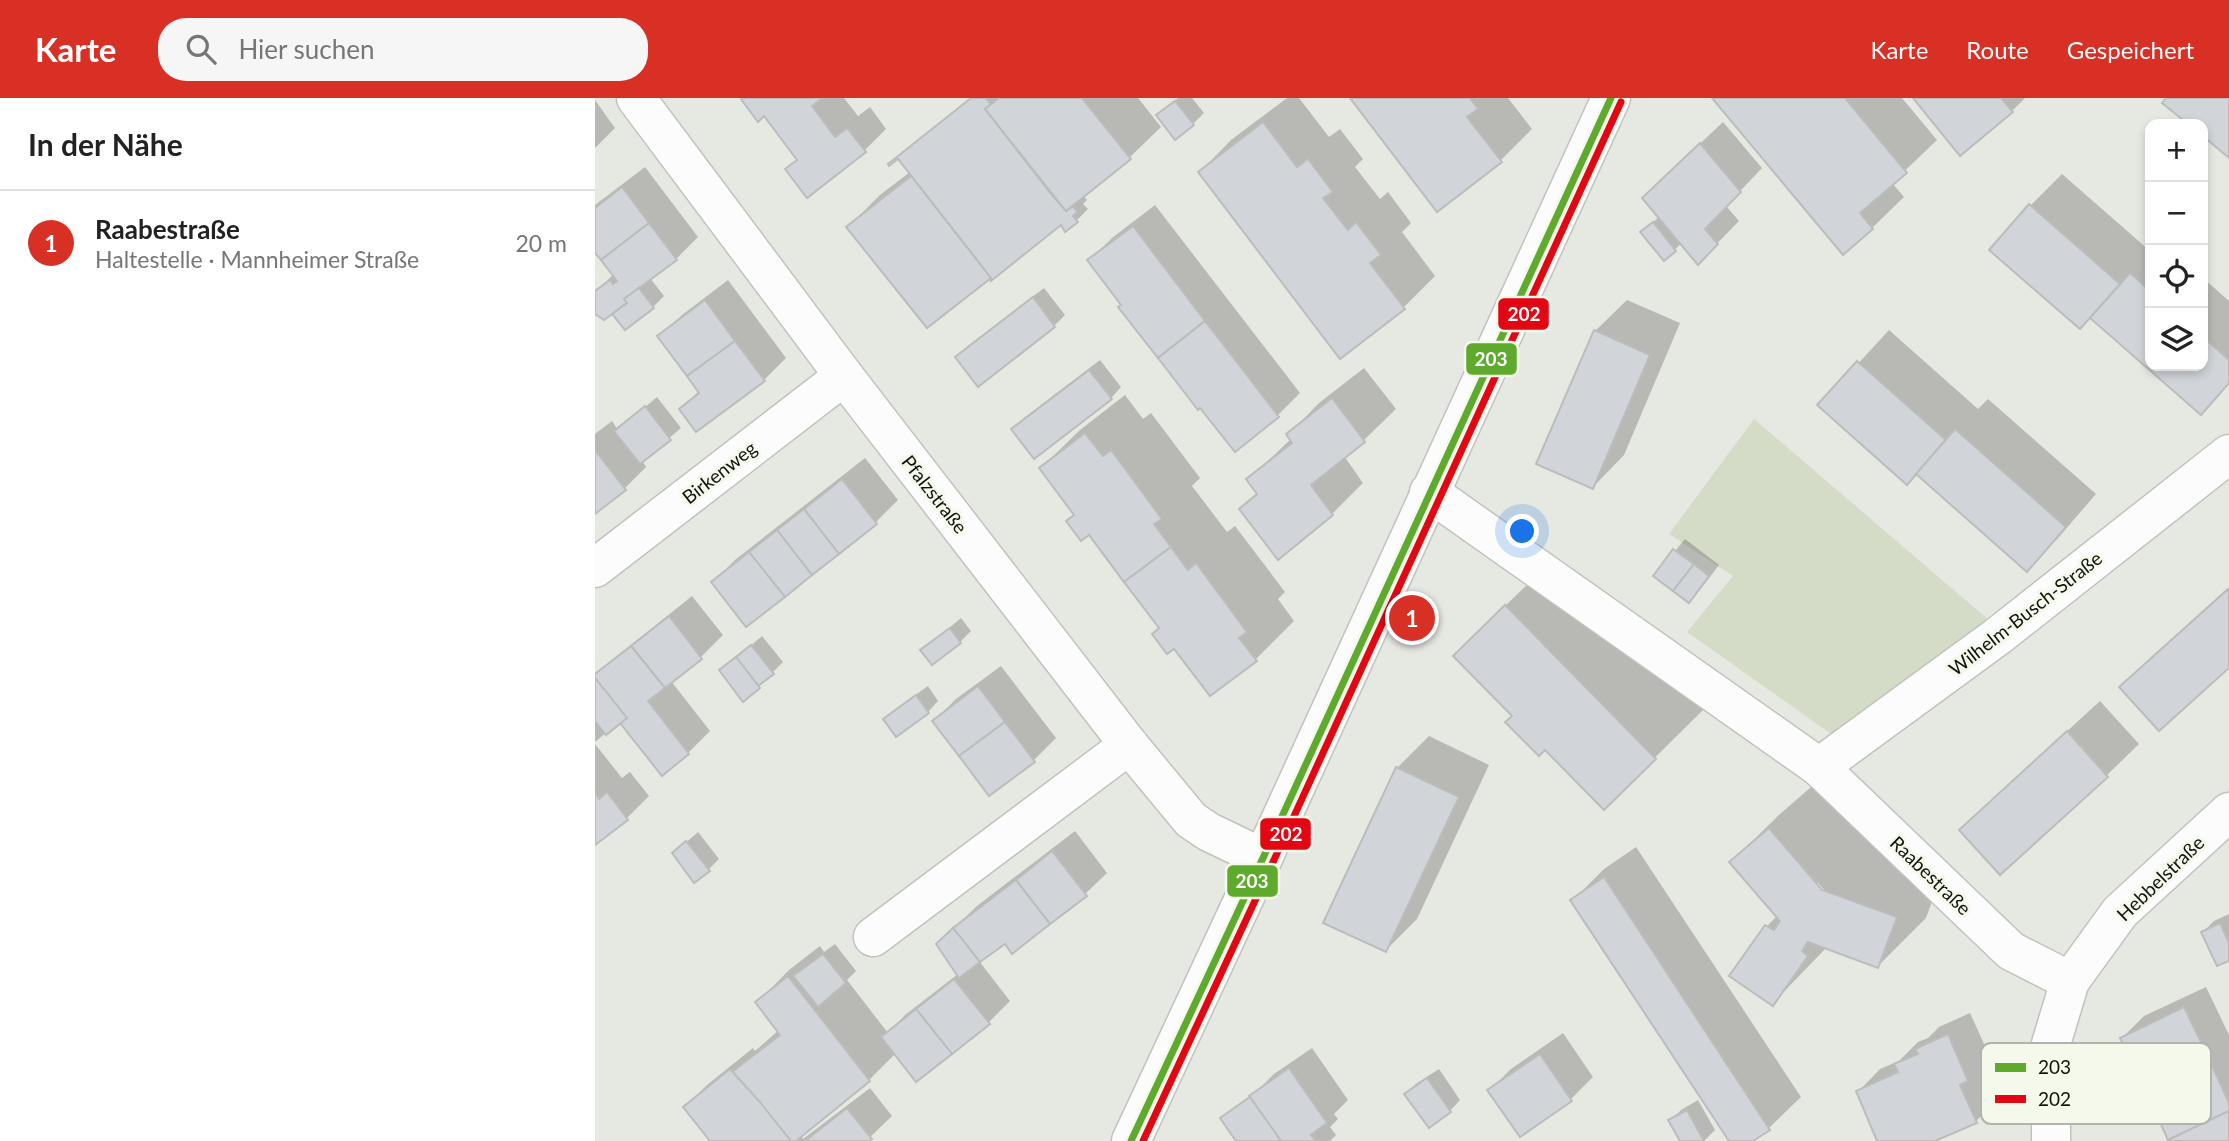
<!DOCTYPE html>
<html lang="de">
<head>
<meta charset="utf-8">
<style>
	body { margin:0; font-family:Lato,sans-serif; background:#f6f6f6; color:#222 }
	.controls { position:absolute; right:21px; top:21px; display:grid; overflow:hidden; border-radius:14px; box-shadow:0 4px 10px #0003 }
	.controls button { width:63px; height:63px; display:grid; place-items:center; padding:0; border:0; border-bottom:2px solid #e0e0e0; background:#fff; color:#222; font:35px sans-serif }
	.you { position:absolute; left:928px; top:434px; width:24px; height:24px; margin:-18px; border:5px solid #fff; border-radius:50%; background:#1a73e8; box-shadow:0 0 0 10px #1a73e833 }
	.badge { display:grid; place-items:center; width:46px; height:46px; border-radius:50%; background:#d93025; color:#fff; font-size:23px; font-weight:700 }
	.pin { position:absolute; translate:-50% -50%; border:4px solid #fff; box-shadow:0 2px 7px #0006 }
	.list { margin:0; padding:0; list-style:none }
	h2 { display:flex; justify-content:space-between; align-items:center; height:91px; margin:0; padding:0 28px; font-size:30px }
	h2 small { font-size:23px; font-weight:400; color:#767676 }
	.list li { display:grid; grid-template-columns:46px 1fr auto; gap:21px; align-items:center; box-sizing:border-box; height:105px; padding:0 28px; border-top:2px solid #e0e0e0 }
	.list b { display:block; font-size:26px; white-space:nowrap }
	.list p { margin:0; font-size:23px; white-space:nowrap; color:#767676 }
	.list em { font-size:23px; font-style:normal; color:#767676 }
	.icon { flex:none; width:38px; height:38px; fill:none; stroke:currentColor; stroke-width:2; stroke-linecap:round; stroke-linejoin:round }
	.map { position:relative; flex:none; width:1634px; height:1043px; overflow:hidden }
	header { display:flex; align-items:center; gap:42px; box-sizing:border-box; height:98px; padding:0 35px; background:#d93025; color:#fff }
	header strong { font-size:33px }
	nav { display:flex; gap:38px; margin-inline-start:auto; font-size:24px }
	.search { width:490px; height:63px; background:#f6f6f6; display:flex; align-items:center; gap:18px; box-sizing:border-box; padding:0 24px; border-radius:28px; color:#767676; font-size:26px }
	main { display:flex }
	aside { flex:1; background:#fff }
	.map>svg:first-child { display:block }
	.green { fill:#d4dbc7 }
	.shadow { fill:#0003; fill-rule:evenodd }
	.building { fill:#d1d5d9; stroke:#bbbdbd; stroke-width:2 }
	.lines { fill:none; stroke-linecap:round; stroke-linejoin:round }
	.minor-casing { stroke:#c1c3be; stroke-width:41 }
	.minor { stroke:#fbfcfb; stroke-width:38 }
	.bus-1-casing { stroke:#f4f9ec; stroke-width:12 }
	.bus-2-casing { stroke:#f4f9ec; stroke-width:12 }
	.bus-1 { stroke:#5eaa2d; stroke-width:7 }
	.bus-2 { stroke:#e30613; stroke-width:7 }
	.labels { text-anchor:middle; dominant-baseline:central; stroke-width:6; stroke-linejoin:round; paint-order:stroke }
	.street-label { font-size:19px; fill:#12130f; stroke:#f4f9ec }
	.key { fill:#f4f9ec; stroke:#b0b4aa; stroke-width:2 }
	.key-label { font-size:19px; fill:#12130f }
	.line-badge { stroke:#f4f9ec; stroke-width:2.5 }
	.badge-label { font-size:19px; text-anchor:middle; font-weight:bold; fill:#fff }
</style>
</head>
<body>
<header>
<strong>Karte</strong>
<div class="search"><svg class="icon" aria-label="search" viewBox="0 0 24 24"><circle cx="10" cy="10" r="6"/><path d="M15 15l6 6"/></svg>Hier suchen</div>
<nav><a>Karte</a><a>Route</a><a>Gespeichert</a></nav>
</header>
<main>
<aside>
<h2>In der Nähe<small></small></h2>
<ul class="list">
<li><span class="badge">1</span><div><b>Raabestraße</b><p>Haltestelle · Mannheimer Straße</p></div><em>20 m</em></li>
</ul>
</aside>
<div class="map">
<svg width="1634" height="1043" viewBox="0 0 1634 1043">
	<rect width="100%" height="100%" fill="#e6e8e2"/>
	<path class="green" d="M1159,321L1396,524L1239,638L1092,534L1138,478L1074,436Z"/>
	<g class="shadow">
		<path d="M150,0H249L263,18L275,9L291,31L269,53L192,71L203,61L170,16Z"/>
		<path d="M376,0H543L566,29L534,60L488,97L492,102L488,106L493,111L482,122L471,131L466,125L332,228L253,129L285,97L315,74L304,60ZM477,106L478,108L469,117V112Z"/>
		<path d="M583,0H597L609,15L598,26L564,17Z"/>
		<path d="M692,0H704L734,39L745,31L768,61L760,69L785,101L793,94L816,125L807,134L840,178L809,209L605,74L636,42Z"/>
		<path d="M757,0H913L937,31L905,63Z"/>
		<path d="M1120,0H1307L1342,42L1297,85L1309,99L1277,130Z"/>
		<path d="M1320,0H1430L1417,13Z"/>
		<path d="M0,2L20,30L0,50Z"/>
		<path d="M1128,24L1167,70L1131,108L1144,123L1103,165L1087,145L1069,161L1047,134L1065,118L1071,78Z"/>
		<path d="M50,69L103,139L81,161L55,180L69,198L58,209L20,216L0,214V194L19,176L0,151V107Z"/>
		<path d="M1467,76L1555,153V268H1608V180L1634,203V286L1606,315L1496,218L1397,152L1436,107Z"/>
		<path d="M560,107L705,295L683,317L640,351L495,162L517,140Z"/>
		<path d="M133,182L191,260L169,282L101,331L86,311L105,292L65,238L87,217Z"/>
		<path d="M449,190L470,217L459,228L384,286L362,259L373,248Z"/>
		<path d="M1032,202L1085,225L1029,357L998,389L1000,233Z"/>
		<path d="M1294,232L1383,311L1393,301L1501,396L1463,440L1432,471L1322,374L1225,307Z"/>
		<path d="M505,262L526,289L516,300L418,331L429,320Z"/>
		<path d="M769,270L801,311L769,342L749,358L768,385L737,416L646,411L663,394L653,382L696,341L693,337L724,305Z"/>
		<path d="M530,297L548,321L556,315L605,380L597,388L632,434L640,428L690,494L683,501L699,523L660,562L566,529L446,370L485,332Z"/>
		<path d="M62,299L86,330L47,363L51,369L29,391L0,414V336L17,323L23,332Z"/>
		<path d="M270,360L303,402L281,424L151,526L118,484L140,462Z"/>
		<path d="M1090,441L1124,467L1105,492L1094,503L1060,477Z"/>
		<path d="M960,460L1108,612L1009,710L919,617L909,509Z"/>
		<path d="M1634,489V568L1564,631L1526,589L1558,558Z"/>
		<path d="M97,498L128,537L106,559L76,583L115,633L93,655L25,623L0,644V576Z"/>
		<path d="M366,520L376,533L365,544L328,552Z"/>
		<path d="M167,538L188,564L177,575L126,573Z"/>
		<path d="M406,568L461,640L439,662L395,696L339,623L361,601Z"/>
		<path d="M333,588L343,603L333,614L291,622L301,611Z"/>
		<path d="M1505,603L1544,646L1512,677L1405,775L1366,732L1398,701Z"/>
		<path d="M834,638L894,667L822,821L791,852L802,670Z"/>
		<path d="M0,646L27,680L35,674L54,698L32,720L0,745Z"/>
		<path d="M1223,683L1349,770L1331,820L1283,868L1232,849L1178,905L1172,828L1183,817L1136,764L1185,716ZM1223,785L1234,797L1231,800L1221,787Z"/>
		<path d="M480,733L512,775L490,796L410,843L384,863L415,903L393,925L301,955L274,982L207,1039L208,1041L275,990L297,1018L271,1043H117L90,1009L112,987L158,950L160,953L184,932L163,904L194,872L225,848L229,854L240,846L261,873L252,882L293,935L310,917L363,876L343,846L382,808Z"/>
		<path d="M103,734L124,761L113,772L79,755Z"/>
		<path d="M1041,749L1206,999L1174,1030L1155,1043H1136L978,802L1009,771Z"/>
		<path d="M1634,816V861L1623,866L1608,834L1619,823Z"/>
		<path d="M1611,889L1634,937V1043H1576L1527,940L1549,918Z"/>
		<path d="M1375,915L1395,959L1387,966L1403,1001L1381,1023L1335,1043H1284L1263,994L1285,971L1304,963L1323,944L1333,940L1344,929Z"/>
		<path d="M968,935L998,979L976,1001L925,1037L894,993L916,971Z"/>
		<path d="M717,950L753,1002L739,1016L743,1021L735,1029L741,1037L735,1043H643L627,1020L638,1010L661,994L679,976Z"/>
		<path d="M844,971L865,1002L855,1013L811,996L822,985Z"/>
		<path d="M1103,1002L1120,1032L1109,1043H1087L1075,1023L1086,1012Z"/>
	</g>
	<g class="building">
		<path d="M147,0H228L217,8L240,39L252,30L271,54L212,100L190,71L202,62L169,18L163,24L146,1Z"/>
		<path d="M376,0H391L396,6L390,11L457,97L471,113L478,108L482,114L478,118L483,124L470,134L466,127L396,183V180L303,61L294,68L293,66Z"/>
		<path d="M404,0H487L536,61L471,113L390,11Z"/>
		<path d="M755,0H875L883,11L872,19L907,64L842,114Z"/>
		<path d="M1117,0H1250L1312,75L1265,115L1278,131L1248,157Z"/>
		<path d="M1318,0H1406L1418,14L1365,58Z"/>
		<path d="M1571,0H1634V60L1608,38V26H1593L1567,5Z"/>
		<path d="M580,3L599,27L580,42L561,17Z"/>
		<path d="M668,24L702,69L713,61L738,94L728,100L753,132L761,124L786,157L775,165L810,211L745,261L603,74Z"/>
		<path d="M1105,45L1146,94L1110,131L1123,146L1103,167L1047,100Z"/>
		<path d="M316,78L396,180L332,230L251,129Z"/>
		<path d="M27,89L54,125L6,162L0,155V110Z"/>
		<path d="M1434,106L1525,186L1485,231L1394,152Z"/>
		<path d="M1058,124L1081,153L1069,163L1045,134Z"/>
		<path d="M54,125L82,162L29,201L32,205L9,222L0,216V193L15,182L18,186L22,183L6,162Z"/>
		<path d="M538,128L610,223L563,260L523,209L526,207L492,162Z"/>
		<path d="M1535,175L1555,193V268H1608V239L1634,262V285L1606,317L1495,220Z"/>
		<path d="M44,190L59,210L30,232L17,216L32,205L29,201Z"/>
		<path d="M438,199L460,229L383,289L360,259Z"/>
		<path d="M110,202L140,243L92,278L62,238Z"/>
		<path d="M610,223L684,319L640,354L605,310L603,312L563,260Z"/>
		<path d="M999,232L1055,257L998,391L941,366Z"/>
		<path d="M140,243L170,283L101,334L84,311L104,295L92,278Z"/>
		<path d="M1262,263L1351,342L1312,387L1222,307Z"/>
		<path d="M494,272L517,301L439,361L416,331Z"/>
		<path d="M737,300L770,344L716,387L738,417L683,462L644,411L662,396L651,381L697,345L691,336Z"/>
		<path d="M50,308L76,342L45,366L19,333Z"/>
		<path d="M1360,331L1471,429L1432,474L1321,376Z"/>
		<path d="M490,335L508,358L516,352L567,421L559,426L576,449L529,484L494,437L486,443L471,423L479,417L444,370Z"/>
		<path d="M0,352L31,392L0,416Z"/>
		<path d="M247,381L282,426L244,456L209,411Z"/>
		<path d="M209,411L244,456L217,477L182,432Z"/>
		<path d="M182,432L217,477L190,499L154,454Z"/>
		<path d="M576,449L593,472L601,465L652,534L644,540L662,563L615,598L579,551L572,556L557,536L564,530L529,484Z"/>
		<path d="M1078,451L1099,466L1078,493L1058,478Z"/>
		<path d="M154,454L190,499L151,529L116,484Z"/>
		<path d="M1099,466L1114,478L1094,505L1078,493Z"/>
		<path d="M1632,492L1634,494V570L1564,633L1524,589Z"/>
		<path d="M910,507L1061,661L1009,712L950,652L944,658L910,624L917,618L858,558Z"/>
		<path d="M74,518L107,561L70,590L36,548Z"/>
		<path d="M355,530L366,545L337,567L325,552Z"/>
		<path d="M156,547L179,576L163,588L141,559Z"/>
		<path d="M36,548L70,590L53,603L94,656L67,678L25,625L32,620L0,580V576Z"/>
		<path d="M141,559L165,590L148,604L124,572Z"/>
		<path d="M0,580L32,620L11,637L0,623Z"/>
		<path d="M383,588L410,624L364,658L337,623Z"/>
		<path d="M321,597L334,615L301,639L288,621Z"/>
		<path d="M410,624L440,664L394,698L364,658Z"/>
		<path d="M1472,633L1513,679L1405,777L1364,732Z"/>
		<path d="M801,669L864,699L791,854L728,825Z"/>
		<path d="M12,694L33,722L0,747V695L4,701Z"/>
		<path d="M1174,730L1227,792L1302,819L1283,870L1213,844L1207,853L1213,858L1178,908L1134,878L1170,827L1179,832L1185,823L1134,764Z"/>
		<path d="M91,743L115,773L99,785L77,755Z"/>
		<path d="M457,753L492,798L455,826L421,782Z"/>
		<path d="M1009,779L1175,1032L1158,1043H1134L975,802Z"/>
		<path d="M421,782L455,826L417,856L410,846L385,864L358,830Z"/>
		<path d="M1625,825L1634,845V863L1622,868L1606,834Z"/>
		<path d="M358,830L385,864L364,880L341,846Z"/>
		<path d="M228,856L251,885L223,909L198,878Z"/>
		<path d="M193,878L275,983L201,1043H196L137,974L185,937L160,904Z"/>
		<path d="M359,881L395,926L357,956L321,911Z"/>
		<path d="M1589,909L1614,961L1550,991L1525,940Z"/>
		<path d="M321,911L357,956L321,984L286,939Z"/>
		<path d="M1353,936L1373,983L1365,987L1382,1025L1340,1043H1282L1261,993L1303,974L1299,966L1323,956L1320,951Z"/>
		<path d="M945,956L977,1003L925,1039L892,992Z"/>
		<path d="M1614,961L1634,1005V1013L1573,1042L1550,991Z"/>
		<path d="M694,970L732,1025L716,1037L721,1043H686L654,998Z"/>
		<path d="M135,971L164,1003L196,1043H115L88,1009Z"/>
		<path d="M832,980L856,1014L834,1030L809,996Z"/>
		<path d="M655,999L686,1043H641L625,1020Z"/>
		<path d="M252,1010L277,1041L274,1043H210Z"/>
		<path d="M1092,1012L1109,1043H1085L1073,1022Z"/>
		<path d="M1634,1013V1043H1574L1573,1042Z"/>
	</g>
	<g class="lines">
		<g class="minor-casing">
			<g id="minor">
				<path d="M41,0L249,278L534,647L596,722L614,734L668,760"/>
				<path d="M834,394L1224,669L1416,853L1475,883L1456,946V1043"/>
				<path d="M0,470L249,278"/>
				<path d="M1224,669L1403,538L1634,356"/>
				<path d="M278,839L534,647"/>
				<path d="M1475,883L1525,814L1634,714"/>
				<path d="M536,1043L668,760L1016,0"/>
			</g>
		</g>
		<use href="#minor" class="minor"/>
		<g class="bus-1-casing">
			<path id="bus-1" d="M536,1043L668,760L1016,0"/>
		</g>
		<g class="bus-2-casing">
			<path id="bus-2" d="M548,1043L678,764L1026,4"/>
		</g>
		<use href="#bus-1" class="bus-1"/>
		<use href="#bus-2" class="bus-2"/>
	</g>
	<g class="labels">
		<g class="street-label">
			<text transform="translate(124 374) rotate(-38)">Birkenweg</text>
			<text transform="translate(340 396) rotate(52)">Pfalzstraße</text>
			<text transform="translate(1430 515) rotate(-38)">Wilhelm-Busch-Straße</text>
			<text transform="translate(1336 777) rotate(44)">Raabestraße</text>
			<text transform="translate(1565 780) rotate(-44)">Hebbelstraße</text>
		</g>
	</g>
	<rect x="1386" y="945" width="230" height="81" rx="10" class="key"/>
	<rect x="1400" y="965" width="31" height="9" fill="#5eaa2d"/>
	<rect x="1400" y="997" width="31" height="8" fill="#e30613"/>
	<g class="key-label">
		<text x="1443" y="976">203</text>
		<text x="1443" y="1008">202</text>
	</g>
	<g class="line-badge">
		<rect x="902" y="199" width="53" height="34" rx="7" fill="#e30613"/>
		<rect x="870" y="244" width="53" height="34" rx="7" fill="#5eaa2d"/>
		<rect x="664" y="719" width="53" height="34" rx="7" fill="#e30613"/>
		<rect x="631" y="766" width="53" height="34" rx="7" fill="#5eaa2d"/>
	</g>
	<g class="badge-label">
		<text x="929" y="223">202</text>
		<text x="896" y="268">203</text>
		<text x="691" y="743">202</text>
		<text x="657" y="790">203</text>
	</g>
</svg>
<div class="controls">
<button>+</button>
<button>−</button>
<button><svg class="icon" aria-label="locate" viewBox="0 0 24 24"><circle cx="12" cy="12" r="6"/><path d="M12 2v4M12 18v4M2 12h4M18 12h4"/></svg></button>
<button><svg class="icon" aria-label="layers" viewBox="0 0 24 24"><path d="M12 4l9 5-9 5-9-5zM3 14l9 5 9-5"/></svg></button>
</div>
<div class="you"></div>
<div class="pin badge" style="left:817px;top:520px">1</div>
</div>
</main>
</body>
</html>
